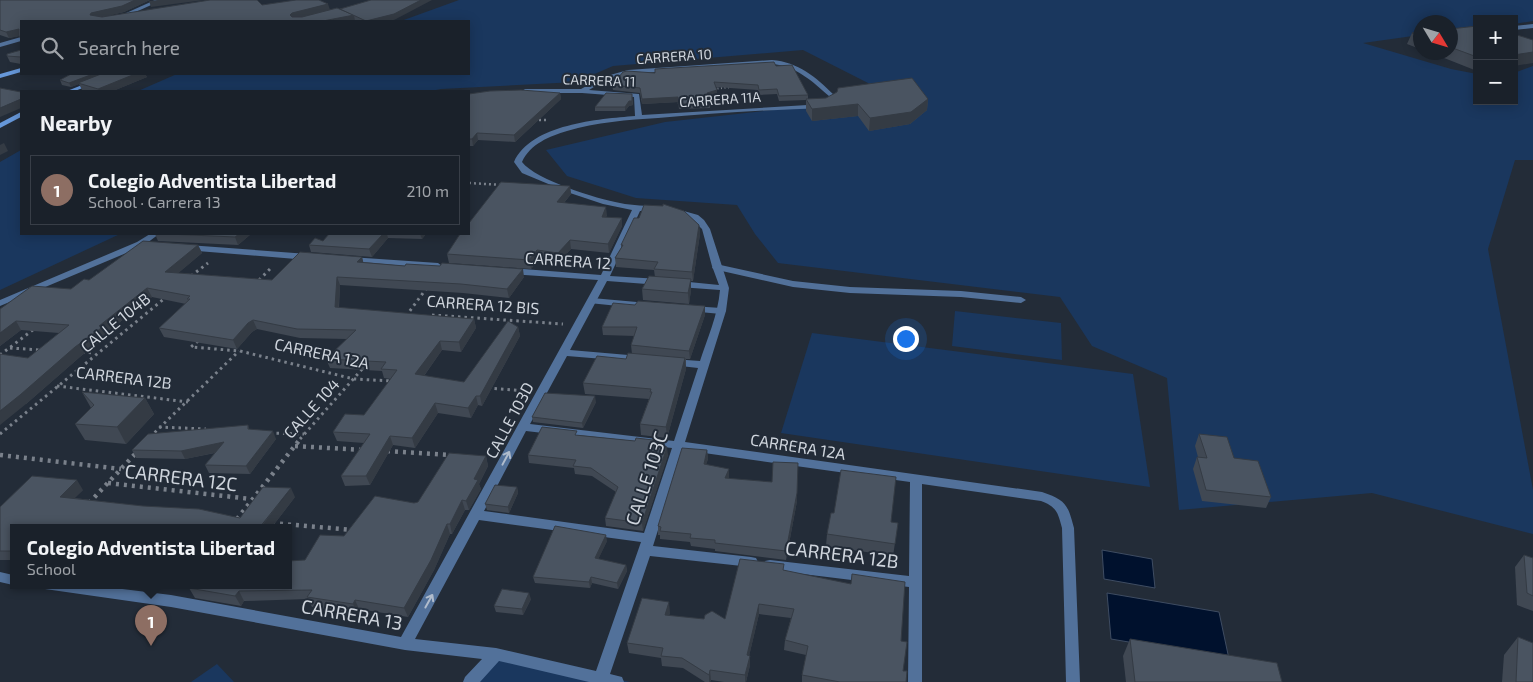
<!DOCTYPE html>
<html lang="en">
<head>
<meta charset="utf-8">
<style>
	body { margin:0; font-family:"Exo 2",sans-serif; background:#272e36; color:#f1f3f6 }
	.controls { position:absolute; right:15px; top:15px; display:grid; overflow:hidden; border-radius:0px; box-shadow:0 2px 12px #0003 }
	.controls button { width:45px; height:45px; display:grid; place-items:center; padding:0; border:0; border-bottom:1px solid #383e47; background:#1a212a; color:#f1f3f6; font:25px sans-serif }
	.compass { position:absolute; left:1413px; top:15px; width:45px; height:45px; border-radius:50%; background:#1a212a; box-shadow:0 2px 12px #0003; rotate:128deg }
	.you { position:absolute; left:905px; top:338px; width:18px; height:18px; margin:-12px; border:4px solid #fff; border-radius:50%; background:#1a73e8; box-shadow:0 0 0 8px #1a73e833 }
	.badge { display:grid; place-items:center; width:32px; height:32px; border-radius:50%; background:#b45309; color:#fff; font-size:16px; font-weight:700 }
	.pin { position:absolute; translate:-50% -41px; filter:drop-shadow(0 1px 2px #0008) }
	.pin::after { content:''; position:absolute; top:26px; width:18px; height:15px; background:inherit; clip-path:polygon(0 0,100% 0,50% 100%) }
	.popup { position:absolute; left:10px; top:524px; width:282px; height:65px; box-sizing:border-box; display:grid; place-content:center; border-radius:0px; background:#1a212a; filter:drop-shadow(0 1px 4px #0005); font-size:16px; white-space:nowrap; color:#9fa3a8 }
	.popup b { font-size:19px; color:#f1f3f6 }
	.popup::after { content:''; position:absolute; left:50%; top:100%; margin-left:-10px; border:10px solid transparent; border-top-color:#1a212a }
	.list { margin:0; padding:0; list-style:none }
	h2 { display:flex; justify-content:space-between; align-items:center; height:65px; margin:0; padding:0 20px; font-size:21px }
	h2 small { font-size:16px; font-weight:400; color:#9fa3a8 }
	.list li { display:grid; grid-template-columns:32px 1fr auto; gap:15px; align-items:center; box-sizing:border-box; height:70px; margin:0 10px 10px; padding:0 10px; border:1px solid #383e47; border-radius:0px }
	.list b { display:block; font-size:19px; white-space:nowrap }
	.list p { margin:0; font-size:16px; white-space:nowrap; color:#9fa3a8 }
	.list em { font-size:16px; font-style:normal; color:#9fa3a8 }
	.icon { flex:none; width:28px; height:28px; fill:none; stroke:currentColor; stroke-width:2; stroke-linecap:round; stroke-linejoin:round }
	.map { position:relative; flex:none; width:1533px; height:682px; overflow:hidden }
	.search { position:absolute; background:#1a212a; box-shadow:0 2px 12px #0003; left:20px; top:20px; width:450px; height:55px; display:flex; align-items:center; gap:12px; box-sizing:border-box; padding:0 18px; border-radius:0px; color:#9fa3a8; font-size:19px }
	.panel { position:absolute; background:#1a212a; box-shadow:0 2px 12px #0003; left:20px; top:90px; width:450px; height:145px; border-radius:0px }
	.map>svg:first-child { display:block }
	.green { fill:#1a375e }
	.water { fill:#00112d; stroke:#3e4c62 }
	.lines { fill:none; stroke-linecap:round; stroke-linejoin:round }
	.path-far3 { stroke:#7a818b; stroke-width:2; stroke-dasharray:1 2.5; stroke-linecap:butt }
	.path-far2 { stroke:#7a818b; stroke-width:2.5; stroke-dasharray:2 3; stroke-linecap:butt }
	.path-far1 { stroke:#7a818b; stroke-width:3; stroke-dasharray:2.5 4; stroke-linecap:butt }
	.path { stroke:#7a818b; stroke-width:4.5; stroke-dasharray:3 5; stroke-linecap:butt }
	.lane { fill:#52719a; fill-rule:evenodd }
	.street { fill:#52719a; fill-rule:evenodd }
	.secondary { fill:#6698da; fill-rule:evenodd }
	.wall { fill:#404853 }
	.shaded-wall { fill:#343b44 }
	.building { fill:#4a5461; stroke:#343b44 }
	.oneway { stroke:#b0bccc }
	.labels { text-anchor:middle; dominant-baseline:central; stroke-width:4; stroke-linejoin:round; paint-order:stroke }
	.far-street-label { font-size:14px; fill:#cfd5dd; stroke:#232c38 }
	.street-label { font-size:16px; fill:#cfd5dd; stroke:#232c38 }
	.near-street-label { font-size:19px; fill:#cfd5dd; stroke:#232c38 }
</style>
</head>
<body>
<div class="map">
<svg width="1533" height="682" viewBox="0 0 1533 682">
	<rect width="100%" height="100%" fill="#232c38"/>
	<g class="green">
		<path d="M459,0H1533V21L1514,24V19H1477V28L1451,32L1450,22H1420V35L1363,43L1451,69L1477,74V101H1514V73L1533,66V160H1515L1488,249L1533,490V534L1372,493L1179,510L1167,378L1092,346L1060,297L778,263L755,234L737,205L636,198L567,176L546,150L665,122L846,102L870,84L803,50L613,66L576,82L441,89L431,91H138L177,74H469V21H401Z"/>
		<path d="M21,150V234H120L0,290V162Z"/>
		<path d="M955,311L1061,323L1062,360L952,346Z"/>
		<path d="M812,333L1133,374L1150,487L781,433Z"/>
		<path d="M496,654L630,682H470Z"/>
		<path d="M217,664L234,682H191Z"/>
	</g>
	<g class="water">
		<path d="M1102,550L1152,559L1155,588L1104,579Z"/>
		<path d="M1107,593L1219,612L1229,659L1111,639Z"/>
	</g>
	<g class="lines">
		<path class="path-far3" d="M714,89L732,87"/>
		<g class="path-far2">
			<path d="M534,120H548"/>
			<path d="M469,183L503,185"/>
		</g>
		<g class="path-far1">
			<path d="M191,276L208,263"/>
			<path d="M259,280L272,267"/>
			<path d="M432,315L563,324"/>
			<path d="M406,316L426,289"/>
			<path d="M198,341L191,347L240,351L354,379L392,381"/>
			<path d="M10,348L40,350"/>
			<path d="M82,352L95,353"/>
			<path d="M0,355L34,329"/>
			<path d="M57,386L188,402"/>
			<path d="M488,388L526,391"/>
			<path d="M159,427L206,429"/>
			<path d="M270,433L304,434"/>
			<path d="M0,434L165,298"/>
			<path d="M150,437L239,351"/>
			<path d="M300,439L364,367"/>
		</g>
		<g class="path">
			<path d="M295,446L363,450"/>
			<path d="M387,451L451,455"/>
			<path d="M0,455L121,469"/>
			<path d="M108,483L251,499"/>
			<path d="M89,503L136,453"/>
			<path d="M237,519L301,438"/>
			<path d="M272,523L353,530"/>
		</g>
		<g class="lane">
			<path d="M155,0L160,1L129,15L124,14Z"/>
			<path d="M1533,24V28L1514,30V26Z"/>
			<path d="M716,264L793,281L850,287L961,291L1021,297L1026,300L1021,303L961,297L850,293L793,287L713,269L712,267Z"/>
			<path d="M592,298L648,303L653,306L648,309L589,303L587,301Z"/>
			<path d="M692,306L721,308L726,311L721,314L689,311L687,309L689,307Z"/>
		</g>
		<g class="street">
			<path d="M21,37V41L0,47V43Z"/>
			<path d="M772,60C798,62 816,77 834,95V104L825,108C769,110 713,113 658,118C628,120 596,122 567,131C550,136 530,144 522,162C536,180 597,199 620,203C633,206 646,205 659,207V211H640L610,276L660,279L665,282L660,285L607,281L570,350L640,356L645,359L640,362L567,356L530,424L674,441L698,368L672,365L667,362L672,359L700,361C707,339 718,315 720,290L679,287L674,284L679,281L719,285L712,266L702,229L692,219L669,210L673,208L698,215L704,220L710,229L729,288L726,311L685,442L1042,492C1066,500 1068,505 1074,528L1080,682H1066L1062,528C1058,513 1057,507 1041,501L922,484V682H908L909,587L770,570L765,569L763,565L765,561L770,560L909,576L910,482L683,450L653,546L751,557L756,558L758,562L756,566L751,567L650,556L610,674L622,677L624,682H589L499,661L480,682H463L465,677L482,659L405,650L171,607L45,589L43,585H90L171,595L401,637L598,280L510,274L506,271L510,268L601,275L632,210L603,204L570,193L522,173L514,162C531,124 599,119 635,116L634,97L582,93H525L522,91L525,89H581L603,77L628,70ZM772,64C796,66 812,81 829,96V102L824,104L642,115L639,94L589,90L607,79L628,74ZM526,431L672,448L644,533L484,511ZM479,520L641,542L596,671L496,648L415,639Z"/>
			<path d="M150,234H159L143,246L0,306V300L137,242Z"/>
			<path d="M188,245L308,254L312,257L308,260L185,250L184,248Z"/>
			<path d="M350,257L438,263L442,266L438,269L347,262L346,260L347,258Z"/>
			<path d="M0,572L13,575V585H15H13L0,582Z"/>
		</g>
		<g class="secondary">
			<path d="M21,68V72L0,78V74Z"/>
			<path d="M110,74H118L75,91H67Z"/>
			<path d="M21,112V117L0,128V123Z"/>
		</g>
	</g>
	<g class="wall">
		<path d="M0,0H150L124,12L106,16L262,5L330,10L340,9L396,19L387,21H21V41L19,36L9,38L0,35Z"/>
		<path d="M1477,26V71L1429,52H1450V29Z"/>
		<path d="M1420,32V49L1407,44L1412,33Z"/>
		<path d="M21,50V64L10,62L7,56Z"/>
		<path d="M776,66L808,95V99H928L927,110L910,124L869,131L858,116L812,121L806,111V100L779,101L777,94L759,95L758,90L716,87L717,90V95L708,98L710,103V108L679,109L678,102L642,104L640,93L613,90L612,85L655,73Z"/>
		<path d="M71,74H145L147,77L113,91H84L82,90L79,84L71,87L62,85L60,80Z"/>
		<path d="M560,93L561,99L515,142L478,140L473,146H469V94Z"/>
		<path d="M632,94L633,105L629,106L625,111H595V107Z"/>
		<path d="M570,186L571,194L564,203L607,215L606,217L622,218V226L609,253L571,249L559,262L539,259L531,269L449,263L447,254Z"/>
		<path d="M699,225L700,234L693,281H691V290L689,304L643,300L642,289L655,277L654,270L616,267L615,258L621,248V245Z"/>
		<path d="M155,234H251L238,245L158,241Z"/>
		<path d="M329,234H426L422,239L388,238L372,257L311,252L309,245L323,241Z"/>
		<path d="M198,245L202,253L178,273L272,280L362,257L363,262L524,277L509,298L463,293L340,285L339,308L474,319L476,328L461,352L442,350L424,376L464,382L518,327L520,336L482,406L478,405L471,418L438,413L415,448L393,445L370,485L345,486L341,476L364,443L337,441L333,432L364,415L391,379L384,378L382,371L330,368L326,359L347,339L300,338L257,329L252,332L237,349L164,337L159,328L186,304L152,297L107,332L108,335L81,356L26,404L28,358L59,333L21,330L0,346V309L71,289L89,280Z"/>
		<path d="M705,315L690,359H686V369L667,438L641,435L640,424L649,399L585,394L583,383L626,359L632,354L631,345L635,336L603,335L602,327Z"/>
		<path d="M82,392L145,398L154,414L126,444L85,440L75,424L91,408Z"/>
		<path d="M596,402L583,428L533,422L532,417Z"/>
		<path d="M248,425L249,429L276,439L250,474L209,473L205,465L215,453L185,459L136,458L132,450Z"/>
		<path d="M1199,434L1234,458L1271,497L1266,508L1202,501L1193,469L1197,457H1198L1195,446Z"/>
		<path d="M578,435L635,441H662L663,446L668,455L643,531L606,526L605,518L616,492L592,476L575,474L574,468L529,463L528,455Z"/>
		<path d="M707,450L708,459L706,464L729,478L797,501L786,560L715,551V549L691,546L690,542L660,539V535H658V526Z"/>
		<path d="M486,456L488,466L479,484L481,489L469,510H465L452,534H450L434,570L408,617L359,609L357,614L312,607L308,599L244,601L241,606L195,598L189,588L305,560L344,536L418,502Z"/>
		<path d="M517,487L518,493L509,513L487,510L485,504Z"/>
		<path d="M83,490L74,498L240,518L295,497L272,527H14V560H0V507Z"/>
		<path d="M898,523L893,556L826,546L827,534Z"/>
		<path d="M607,541L598,559L626,565L627,571L618,589L592,583L590,588L535,583L533,577Z"/>
		<path d="M1524,555L1533,558V611L1517,605L1515,567Z"/>
		<path d="M784,570L901,641L903,671L906,682H802V675L806,655L784,650L785,640L791,618L759,614L749,656L750,665L746,682H724L711,680L710,682H705L683,668L662,666L661,658L629,653L627,643L670,612L669,616L704,619H725Z"/>
		<path d="M531,599L523,615L496,612L494,606Z"/>
		<path d="M1518,637L1533,682H1502L1504,655Z"/>
		<path d="M1130,639L1282,682H1126L1123,656Z"/>
	</g>
	<g class="shaded-wall">
		<path d="M135,0H150L124,12L94,19L90,15L91,13Z"/>
		<path d="M158,0H204L151,7L149,1Z"/>
		<path d="M421,0H432L396,19L387,21H366Z"/>
		<path d="M328,4L330,10L294,19L290,15L292,13Z"/>
		<path d="M354,15L355,21H323Z"/>
		<path d="M19,29L21,36L9,38L6,32Z"/>
		<path d="M1533,52V63L1514,66V55Z"/>
		<path d="M93,74H106L78,83L79,84L71,87L69,83Z"/>
		<path d="M135,74H145L147,77L113,91H99L98,89Z"/>
		<path d="M717,90V95L707,98V93Z"/>
		<path d="M560,93L561,99L515,142L514,135Z"/>
		<path d="M678,97V102L642,104V99Z"/>
		<path d="M21,99V108L0,117V108Z"/>
		<path d="M928,99L927,110L910,124L869,131L870,118Z"/>
		<path d="M629,101H632L633,105L629,106L625,111V107Z"/>
		<path d="M858,104V116L812,121V109Z"/>
		<path d="M477,133L478,140L473,146L472,139Z"/>
		<path d="M4,143L8,151L0,155V145Z"/>
		<path d="M570,186L571,194L558,210L557,202Z"/>
		<path d="M606,207L607,215L603,225L602,217Z"/>
		<path d="M622,218V226L609,253L608,244Z"/>
		<path d="M699,225L700,234L693,281L692,272Z"/>
		<path d="M239,234H251L238,245L235,237Z"/>
		<path d="M383,234H387L388,238L372,257L369,249Z"/>
		<path d="M420,234H426L422,239Z"/>
		<path d="M570,240L571,249L559,262L558,253Z"/>
		<path d="M198,245L202,253L169,281L165,272Z"/>
		<path d="M537,250L539,259L531,269L529,260Z"/>
		<path d="M362,257L364,265L357,262Z"/>
		<path d="M523,269L524,277L509,298L507,289Z"/>
		<path d="M337,277L340,285L338,316L335,307Z"/>
		<path d="M691,279V290L689,304L688,293Z"/>
		<path d="M147,288L152,297L107,332L108,335L81,356L26,404L0,425V411L99,326Z"/>
		<path d="M705,306V315L690,359L689,351Z"/>
		<path d="M474,319L476,328L461,352L459,342Z"/>
		<path d="M253,320L257,329L252,332L237,349L233,340L248,323Z"/>
		<path d="M16,321L21,330L0,346V333Z"/>
		<path d="M518,327L520,336L482,406L480,396Z"/>
		<path d="M440,341L442,350L418,384L415,374Z"/>
		<path d="M685,358L686,369L667,438L666,427Z"/>
		<path d="M476,396L478,405L471,418L468,408Z"/>
		<path d="M595,396L596,402L583,428L582,423Z"/>
		<path d="M145,398L154,414L126,444L117,427Z"/>
		<path d="M435,403L438,413L415,448L412,438Z"/>
		<path d="M273,431L276,439L250,474L246,466Z"/>
		<path d="M390,436L393,445L370,485L366,476Z"/>
		<path d="M224,442L228,450L185,459L181,451Z"/>
		<path d="M667,447L668,455L643,531L642,523Z"/>
		<path d="M707,450L708,459L704,472V464Z"/>
		<path d="M486,456L488,466L479,484L481,489L469,510L466,501L474,479Z"/>
		<path d="M729,469V478H725Z"/>
		<path d="M77,480L83,490L67,506L60,497Z"/>
		<path d="M517,487L518,493L509,513L508,507Z"/>
		<path d="M291,488L295,497L272,527H261Z"/>
		<path d="M797,493V501L786,560V551Z"/>
		<path d="M462,500L465,510L452,534L450,524Z"/>
		<path d="M447,524L450,534L434,570L408,617L404,608Z"/>
		<path d="M606,535L607,541L596,564L595,558Z"/>
		<path d="M626,565L627,571L618,589L617,583Z"/>
		<path d="M591,577L592,583L590,588L589,582Z"/>
		<path d="M239,591L244,601L241,606L235,596Z"/>
		<path d="M529,593L531,599L523,615L522,609Z"/>
		<path d="M355,600L359,609L357,614L353,604Z"/>
		<path d="M669,602L670,612L666,625L665,615Z"/>
		<path d="M759,604V614L747,665V655Z"/>
		<path d="M750,656V665L746,682H745V675Z"/>
		<path d="M710,670L711,680L710,682H709V675Z"/>
	</g>
	<g class="building">
		<path d="M0,0H135L122,6L91,13L90,15L102,17L210,0H257L262,5L296,0H319L328,4L292,13L290,15L292,17H302L337,8L354,15L323,21H21V37L19,36V29L6,32L0,30Z"/>
		<path d="M371,0H421L394,14L366,21L340,9Z"/>
		<path d="M1477,26V57L1450,47V29Z"/>
		<path d="M1420,32V36L1412,33Z"/>
		<path d="M1514,34L1533,40V52L1514,55Z"/>
		<path d="M21,50V57L7,56V54Z"/>
		<path d="M774,62L776,66L792,65L808,95L779,96L777,89L759,90L758,85L714,82L717,90L707,93L710,103L678,104V97L642,99L640,88L612,85L623,72L627,71L655,73V69Z"/>
		<path d="M71,74H93L69,83L60,80Z"/>
		<path d="M101,74H135L98,89L78,83Z"/>
		<path d="M912,78L928,99L911,112L870,118L858,104L812,109L806,99L826,98L837,92L838,88Z"/>
		<path d="M0,88L21,92V99L0,108Z"/>
		<path d="M521,90L560,93L514,135L477,133L472,139H469V94L490,91Z"/>
		<path d="M606,93L632,94V101H629L625,107H595Z"/>
		<path d="M501,182L570,186L557,202L606,207L602,217L622,218L608,244L570,240L558,253L537,250L529,260L447,254L460,234H469V223Z"/>
		<path d="M663,204L684,211L699,225L692,272L654,269L658,262L615,258L623,245H621L634,218H639L644,205L663,206Z"/>
		<path d="M168,234H239L235,237Z"/>
		<path d="M329,234H383L369,249L309,245L315,238L323,241Z"/>
		<path d="M143,241L198,245L165,272L272,280L300,252L362,257L357,262L405,266L406,264L440,266L442,263L523,269L507,289L461,284L337,277L335,307L474,319L459,342L440,341L415,374L464,382L508,321L518,327L480,396H476L468,408L435,403L412,438L390,436L366,476H341L370,434L333,432L345,414L364,415L397,370L381,369L386,362L326,359L356,330L297,329L253,320L248,323L233,340L159,328L190,299H187L190,296L147,288L99,326H104L75,347L20,395L0,411V354L28,358L69,325L16,321L0,333V309L32,286L71,289L84,279L89,280Z"/>
		<path d="M649,276L691,279L688,293L642,289Z"/>
		<path d="M638,301L705,306L689,351L631,345L637,327H602L613,303L635,305Z"/>
		<path d="M628,353L685,358L666,427L640,424L652,392H650L651,389L583,383L597,356L626,359Z"/>
		<path d="M82,392L145,398L117,427L75,424L94,405Z"/>
		<path d="M545,393L595,396L582,423L532,417Z"/>
		<path d="M248,425V429L273,431L246,466L205,465L224,442L181,451L132,450L148,434Z"/>
		<path d="M542,427L577,431L575,435L635,441L636,438L662,441L661,446L667,447L642,523L605,518L618,487L591,468L573,466L576,460L528,455Z"/>
		<path d="M1199,434L1227,437L1234,458L1258,461L1271,497L1206,490L1197,457L1207,458Z"/>
		<path d="M682,448L707,450L704,464L729,469L725,478L772,482L773,462L798,463L797,493L786,551L715,543V540L690,538L691,534L660,531L661,527L658,526Z"/>
		<path d="M449,453L486,456L474,479L478,480L466,501L462,500L450,524H447L431,560L404,608L355,600L353,604L307,597L312,590L239,591L235,596L189,588L192,585H288V561L305,560L320,535L344,536L375,496L414,503L418,502Z"/>
		<path d="M841,470L896,477L891,522L898,523L895,544L827,534L831,513H834Z"/>
		<path d="M32,476L77,480L60,497L143,506L199,509L240,518L263,487L291,488L260,527H263H14V551H0V507Z"/>
		<path d="M495,485L517,487L508,507L485,504Z"/>
		<path d="M555,526L606,535L595,558L626,565L617,583L591,577L589,582L533,577Z"/>
		<path d="M1524,555L1533,558V596L1527,593Z"/>
		<path d="M740,559L784,564L783,570L851,584L852,574L905,582L901,641L907,642L903,671H907L906,682H840L802,675L808,646L785,640L794,609L759,604L747,655L750,656L745,675L710,670L709,675L682,658L661,656L663,648L627,643L642,598L669,602L665,615L704,619L705,615L712,611L725,619Z"/>
		<path d="M502,589L529,593L522,609L494,606Z"/>
		<path d="M1518,637L1533,643V682H1516Z"/>
		<path d="M1130,639L1277,663L1282,682H1135Z"/>
	</g>
	<defs><path id="oneway-shaft" d="M-6 0H5M1.5-3L5.5 0L1.5 3" fill="none" stroke-width="1.6" stroke-linecap="round" stroke-linejoin="round" transform="scale(1.25)"/></defs>
	<g class="oneway">
		<use href="#oneway-shaft" transform="translate(506 458) rotate(-62)"/>
		<use href="#oneway-shaft" transform="translate(429 601) rotate(-61)"/>
	</g>
	<g class="labels">
		<g class="far-street-label">
			<text transform="translate(674 56) rotate(-4)">CARRERA 10</text>
			<text transform="translate(599 80) rotate(2)">CARRERA 11</text>
			<text transform="translate(720 99) rotate(-4)">CARRERA 11A</text>
		</g>
		<g class="street-label">
			<text transform="translate(568 260) rotate(4)">CARRERA 12</text>
			<text transform="translate(483 304) rotate(4)">CARRERA 12 BIS</text>
			<text transform="translate(115 322) rotate(-39)">CALLE 104B</text>
			<text transform="translate(322 353) rotate(12)">CARRERA 12A</text>
			<text transform="translate(124 377) rotate(7)">CARRERA 12B</text>
			<text transform="translate(311 408) rotate(-48)">CALLE 104</text>
			<text transform="translate(509 420) rotate(-62)">CALLE 103D</text>
			<text transform="translate(798 446) rotate(9)">CARRERA 12A</text>
		</g>
		<g class="near-street-label">
			<text transform="translate(181 477) rotate(7)">CARRERA 12C</text>
			<text transform="translate(646 478) rotate(-72)">CALLE 103C</text>
			<text transform="translate(842 554) rotate(7)">CARRERA 12B</text>
			<text transform="translate(352 614) rotate(10)">CARRERA 13</text>
		</g>
	</g>
</svg>
<div class="controls">
<button>+</button>
<button>−</button>
</div>
<svg class="compass" viewBox="-18 -18 36 36"><path d="M0-13l5 13h-10z" fill="#e53935"/><path d="M0 13l5-13h-10z" fill="#9fa3a8"/></svg>
<div class="you"></div>
<div class="pin badge" style="left:151px;top:646px;background:#8d6e63">1</div>
<div class="popup"><b>Colegio Adventista Libertad</b>School</div>
<div class="search"><svg class="icon" aria-label="search" viewBox="0 0 24 24"><circle cx="10" cy="10" r="6"/><path d="M15 15l6 6"/></svg>Search here</div>
<section class="panel">
<h2>Nearby<small></small></h2>
<ul class="list">
<li><span class="badge" style="background:#8d6e63">1</span><div><b>Colegio Adventista Libertad</b><p>School · Carrera 13</p></div><em>210 m</em></li>
</ul>
</section>
</div>
</body>
</html>
